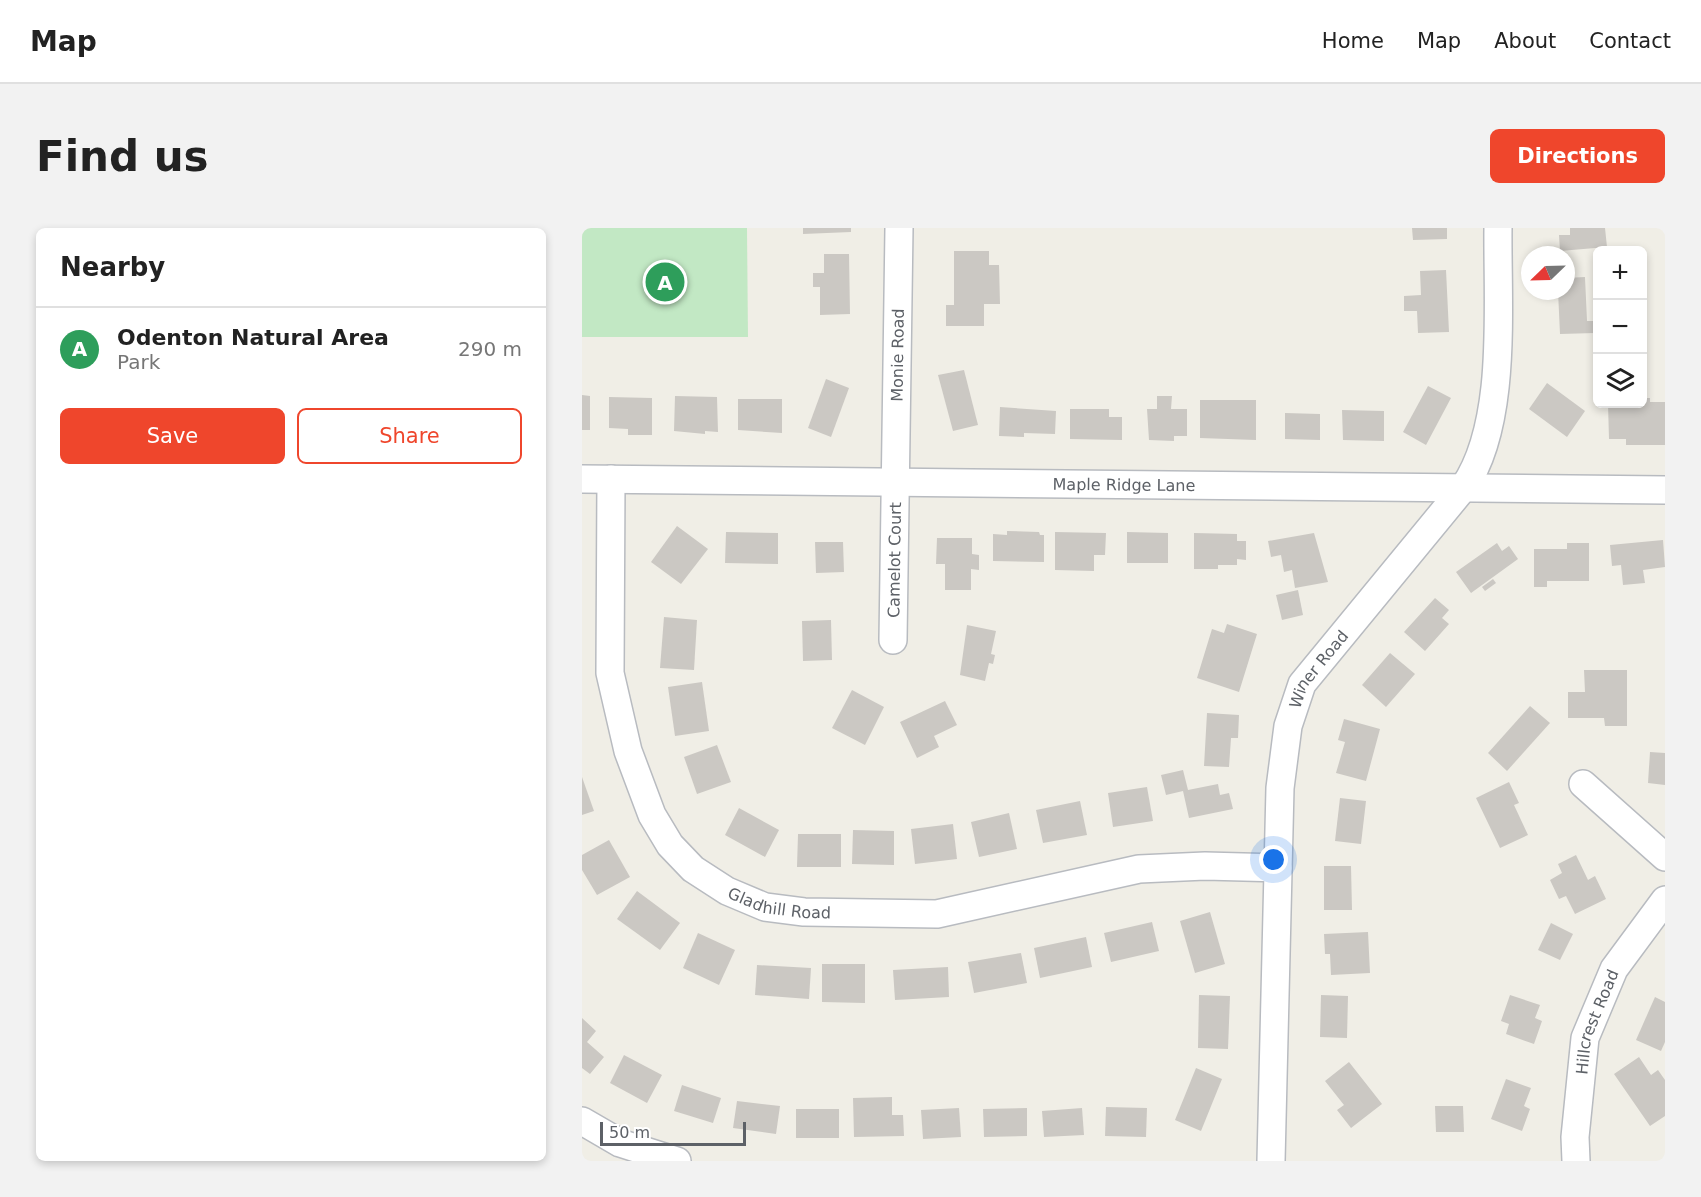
<!DOCTYPE html>
<html lang="en">
<head>
<meta charset="utf-8">
<style>
	body { margin:0; font-family:"DejaVu Sans",sans-serif; background:#f2f2f2; color:#222 }
	.controls { position:absolute; right:18px; top:18px; display:grid; overflow:hidden; border-radius:9px; box-shadow:0 3px 9px #0003 }
	.controls button { width:54px; height:54px; display:grid; place-items:center; padding:0; border:0; border-bottom:2px solid #e0e0e0; background:#fff; color:#222; font:30px sans-serif }
	.compass { position:absolute; left:939px; top:18px; width:54px; height:54px; border-radius:50%; background:#fff; box-shadow:0 3px 9px #0003; rotate:247deg }
	.scale { position:absolute; left:18px; bottom:15px; width:146px; box-sizing:border-box; padding-left:6px; border:3px solid #5d6167; border-top:0; font-size:16px; line-height:21px; white-space:nowrap; color:#5d6167; -webkit-text-stroke:4px #fff; paint-order:stroke }
	.you { position:absolute; left:692px; top:632px; width:21px; height:21px; margin:-15px; border:4px solid #fff; border-radius:50%; background:#1a73e8; box-shadow:0 0 0 9px #1a73e833 }
	.badge { display:grid; place-items:center; width:39px; height:39px; border-radius:50%; background:#ef462c; color:#fff; font-size:20px; font-weight:700 }
	.pin { position:absolute; translate:-50% -50%; border:3px solid #fff; box-shadow:0 2px 6px #0006 }
	.list { margin:0; padding:0; list-style:none }
	h2 { display:flex; justify-content:space-between; align-items:center; height:78px; margin:0; padding:0 24px; font-size:26px }
	h2 small { font-size:20px; font-weight:400; color:#767676 }
	.list li { display:grid; grid-template-columns:39px 1fr auto; gap:18px; align-items:center; box-sizing:border-box; height:84px; padding:0 24px; border-top:2px solid #e0e0e0 }
	.list b { display:block; font-size:22px; white-space:nowrap }
	.list p { margin:0; font-size:20px; white-space:nowrap; color:#767676 }
	.list em { font-size:20px; font-style:normal; color:#767676 }
	.actions { display:flex; gap:12px; padding:18px 24px }
	.actions a { flex:1; padding:14px 0; border:2px solid #ef462c; border-radius:9px; text-align:center; font-size:21px; color:#ef462c }
	.actions .main { background:#ef462c; color:#fff }
	.icon { flex:none; width:33px; height:33px; fill:none; stroke:currentColor; stroke-width:2; stroke-linecap:round; stroke-linejoin:round }
	.map { position:relative; flex:none; width:1083px; height:933px; overflow:hidden; border-radius:9px }
	header { display:flex; align-items:center; gap:36px; box-sizing:border-box; height:84px; padding:0 30px; background:#fff; border-bottom:2px solid #e0e0e0 }
	header strong { font-size:28px }
	nav { display:flex; gap:33px; margin-inline-start:auto; font-size:21px }
	.intro { display:flex; align-items:center; justify-content:space-between; box-sizing:border-box; height:144px; padding:0 36px }
	h1 { margin:0; font-size:42px }
	.button { padding:15px 27px; border-radius:9px; background:#ef462c; color:#fff; font-size:21px; font-weight:700 }
	main { display:flex; gap:36px; padding:0 36px }
	aside { flex:1; background:#fff; border-radius:9px; box-shadow:0 3px 9px #0003 }
	.map>svg:first-child { display:block }
	.green { fill:#c2e8c4 }
	.building { fill:#cbc8c3 }
	.lines { fill:none; stroke-linecap:round; stroke-linejoin:round }
	.minor-casing { stroke:#b8bbc0; stroke-width:30 }
	.minor { stroke:#fff; stroke-width:27 }
	.labels { text-anchor:middle; dominant-baseline:central; stroke-width:6; stroke-linejoin:round; paint-order:stroke }
	.street-label { font-size:16px; fill:#5d6167; stroke:#fff }
</style>
</head>
<body>
<header>
<strong>Map</strong>
<nav><a>Home</a><a>Map</a><a>About</a><a>Contact</a></nav>
</header>
<div class="intro"><h1>Find us</h1><a class="button">Directions</a></div>
<main>
<aside>
<h2>Nearby<small></small></h2>
<ul class="list">
<li><span class="badge" style="background:#2e9e5b">A</span><div><b>Odenton Natural Area</b><p>Park</p></div><em>290 m</em></li>
</ul>
<div class="actions"><a class="main">Save</a><a>Share</a></div>
</aside>
<div class="map">
<svg width="1083" height="933" viewBox="0 0 1083 933">
	<rect width="100%" height="100%" fill="#f0eee6"/>
	<path class="green" d="M0,0H165L166,109H0Z"/>
	<g class="building">
		<path d="M221,0H269V4L221,6Z"/>
		<path d="M830,0H865V11L831,12Z"/>
		<path d="M988,0H1023L1025,19L978,23L977,7H988Z"/>
		<path d="M372,23H407V37H417L418,76H402V98H364V77H372Z"/>
		<path d="M242,26H267L268,86L238,87V59H231V45H242Z"/>
		<path d="M864,42L867,104L836,105L835,83H822V68L839,67L838,43Z"/>
		<path d="M1003,49L1005,93H1012L1013,105L978,106L976,63H984V50Z"/>
		<path d="M382,142L396,197L371,203L356,147Z"/>
		<path d="M244,151L267,160L249,209L226,200Z"/>
		<path d="M965,155L1003,183L985,209L947,181Z"/>
		<path d="M846,158L869,170L844,217L821,204Z"/>
		<path d="M0,167L8,168V202H0Z"/>
		<path d="M93,168L135,169L136,204L123,203V206L92,203Z"/>
		<path d="M575,168H590L589,181H605V208H592V213L567,212L565,181H575Z"/>
		<path d="M27,169L70,170V207H46V201L27,200Z"/>
		<path d="M1060,170H1068V174H1083V217H1044V211H1027L1026,176H1060Z"/>
		<path d="M156,171H200V205L156,202Z"/>
		<path d="M618,172H674V212L618,210Z"/>
		<path d="M418,179L474,183L473,206L442,205V209L417,208Z"/>
		<path d="M488,181H527V189H540V212L488,211Z"/>
		<path d="M760,182L802,183V213L761,212Z"/>
		<path d="M703,185L738,186V212L703,211Z"/>
		<path d="M95,298L126,321L99,356L69,334Z"/>
		<path d="M425,303L457,304L458,307H462V334L411,333V306L425,307Z"/>
		<path d="M144,304L196,305V336L143,335Z"/>
		<path d="M473,304L524,305L523,327H512V343L473,342Z"/>
		<path d="M545,304L586,305V335H545Z"/>
		<path d="M612,305L655,306V313H664V332L655,331V337H636V341H612Z"/>
		<path d="M732,305L746,354L713,360L710,342L702,344L699,327L689,329L686,313Z"/>
		<path d="M355,310H390V326L397,327V342L389,341V362H363V336H354Z"/>
		<path d="M1081,312L1083,339L1061,342L1063,355L1041,357L1039,337L1030,338L1028,317Z"/>
		<path d="M233,314H261L262,344L234,345Z"/>
		<path d="M915,315L920,323L927,318L936,331L889,365L874,344Z"/>
		<path d="M985,315H1007V353H965V359H952V321H985Z"/>
		<path d="M911,351L914,355L903,363L900,359Z"/>
		<path d="M716,362L721,387L700,392L694,367Z"/>
		<path d="M853,370L867,382L860,390L867,396L843,423L822,404Z"/>
		<path d="M82,389L115,392L112,442L78,440Z"/>
		<path d="M249,392L250,432L221,433L220,393Z"/>
		<path d="M645,396L675,406L657,464L615,450L630,401L642,405Z"/>
		<path d="M385,397L414,403L409,426L413,427L411,436L407,435L403,453L378,447Z"/>
		<path d="M808,425L833,446L804,479L780,457Z"/>
		<path d="M1002,442H1045V498H1023L1022,490H986V464H1003Z"/>
		<path d="M120,454L127,503L93,508L86,459Z"/>
		<path d="M270,462L302,479L283,517L250,500Z"/>
		<path d="M363,473L375,497L352,508L357,519L335,530L318,494Z"/>
		<path d="M948,478L968,495L925,543L906,525Z"/>
		<path d="M625,485L657,487L656,510H649L647,539L622,538Z"/>
		<path d="M762,491L798,501L784,553L754,545L763,514L756,512Z"/>
		<path d="M135,517L149,554L115,566L102,529Z"/>
		<path d="M1068,524L1083,525V557L1066,555Z"/>
		<path d="M601,542L606,562L636,556L638,567L647,565L651,581L607,590L601,563L584,567L579,547Z"/>
		<path d="M0,549L12,583L0,587Z"/>
		<path d="M927,554L937,575L932,577L946,607L918,620L894,570Z"/>
		<path d="M565,559L571,593L531,599L526,565Z"/>
		<path d="M758,570L784,573L779,616L753,613Z"/>
		<path d="M498,573L505,607L461,615L454,582Z"/>
		<path d="M157,580L197,602L183,629L143,607Z"/>
		<path d="M427,585L435,621L397,629L389,594Z"/>
		<path d="M371,596L375,631L333,636L329,601Z"/>
		<path d="M271,602L312,603V637L270,636Z"/>
		<path d="M216,606H259V639H215Z"/>
		<path d="M27,612L48,649L15,667L0,642V627Z"/>
		<path d="M994,627L1006,652L1013,648L1024,671L993,686L984,668L977,671L968,652L980,645L976,636Z"/>
		<path d="M742,638H769L770,682H742Z"/>
		<path d="M55,663L98,695L78,722L35,691Z"/>
		<path d="M628,684L643,736L613,745L598,693Z"/>
		<path d="M570,694L577,723L529,734L522,705Z"/>
		<path d="M969,695L991,706L978,732L956,722Z"/>
		<path d="M786,704L788,745L749,747L748,726H743L742,706Z"/>
		<path d="M116,705L153,722L137,757L101,740Z"/>
		<path d="M504,709L510,739L458,750L452,720Z"/>
		<path d="M439,725L445,755L392,765L386,734Z"/>
		<path d="M240,736H283V775L240,774Z"/>
		<path d="M175,737L229,740L227,771L173,767Z"/>
		<path d="M366,739L367,769L313,772L311,742Z"/>
		<path d="M617,767L648,768L646,821L616,820Z"/>
		<path d="M739,767L766,768L765,810L738,809Z"/>
		<path d="M928,767L958,777L953,790L960,793L952,816L924,806L927,796L919,793Z"/>
		<path d="M1073,769L1083,774V814L1079,823L1054,812Z"/>
		<path d="M0,790L14,803L5,814L22,829L8,846L0,840Z"/>
		<path d="M42,827L80,847L65,875L28,855Z"/>
		<path d="M1057,829L1069,847L1076,842L1083,852V888L1068,898L1032,846Z"/>
		<path d="M767,834L800,876L769,900L755,882L762,877L743,853Z"/>
		<path d="M614,840L640,851L619,903L593,892Z"/>
		<path d="M924,851L949,860L942,878L948,881L940,903L909,891Z"/>
		<path d="M100,857L139,870L131,895L92,883Z"/>
		<path d="M310,869V887H321L322,908L272,909L271,870Z"/>
		<path d="M155,873L198,878L194,906L151,900Z"/>
		<path d="M853,878H881L882,904H854Z"/>
		<path d="M524,879L565,880L564,909L523,908Z"/>
		<path d="M377,880L379,909L341,911L339,882Z"/>
		<path d="M445,880V908L402,909L401,881Z"/>
		<path d="M500,880L502,907L462,909L460,883Z"/>
		<rect x="214" y="881" width="43" height="29"/>
	</g>
	<g class="lines">
		<g class="minor-casing">
			<g id="minor">
				<path id="s1" d="M0,251L1083,262"/>
				<path id="s2" d="M29,251L28,445L46,523L70,587L88,617L111,641L145,663L183,679L222,684L355,686L557,641L623,638L696,640"/>
				<path id="s3" d="M311,412L317,0"/>
				<path d="M1001,556L1083,629"/>
				<path d="M0,893L38,915L95,933"/>
				<path id="s4" d="M689,933L698,560L706,498L720,456L882,259C926,195 915,77 916,0"/>
				<path id="s5" d="M994,933L993,909L1003,810L1032,741L1083,672"/>
			</g>
		</g>
		<use href="#minor" class="minor"/>
	</g>
	<g class="labels">
		<g class="street-label">
			<text stroke="none"><textPath href="#s3" startOffset="285">Monie Road</textPath></text>
			<text stroke="none"><textPath href="#s1" startOffset="542">Maple Ridge Lane</textPath></text>
			<text stroke="none"><textPath href="#s3" startOffset="80">Camelot Court</textPath></text>
			<text stroke="none"><textPath href="#s4" startOffset="501">Winer Road</textPath></text>
			<text stroke="none"><textPath href="#s2" startOffset="506">Gladhill Road</textPath></text>
			<text stroke="none"><textPath href="#s5" startOffset="142">Hillcrest Road</textPath></text>
		</g>
	</g>
</svg>
<div class="controls">
<button>+</button>
<button>−</button>
<button><svg class="icon" aria-label="layers" viewBox="0 0 24 24"><path d="M12 4l9 5-9 5-9-5zM3 14l9 5 9-5"/></svg></button>
</div>
<svg class="compass" viewBox="-18 -18 36 36"><path d="M0-13l5 13h-10z" fill="#e53935"/><path d="M0 13l5-13h-10z" fill="#767676"/></svg>
<div class="scale">50 m</div>
<div class="you"></div>
<div class="pin badge" style="left:83px;top:54px;background:#2e9e5b">A</div>
</div>
</main>
</body>
</html>
